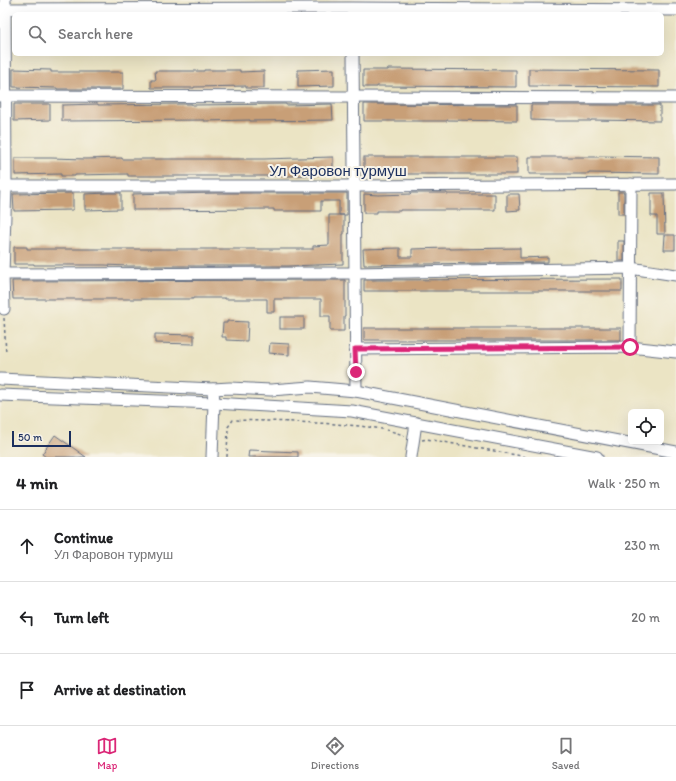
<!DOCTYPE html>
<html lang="en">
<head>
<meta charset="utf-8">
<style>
	body { margin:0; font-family:Itim,sans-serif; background:#f6f6f6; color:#202124 }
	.controls { position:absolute; right:12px; bottom:12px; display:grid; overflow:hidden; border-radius:6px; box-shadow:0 4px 16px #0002 }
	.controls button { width:36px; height:36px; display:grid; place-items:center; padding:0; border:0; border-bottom:1px solid #e0e0e0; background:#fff; color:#202124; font:20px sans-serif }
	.scale { position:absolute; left:12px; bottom:10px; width:59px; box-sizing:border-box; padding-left:4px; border:2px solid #1b2f5e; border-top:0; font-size:11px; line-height:14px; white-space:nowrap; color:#1b2f5e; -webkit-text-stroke:3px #f7f3e8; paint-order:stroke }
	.stop { position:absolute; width:12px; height:12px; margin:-9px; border:3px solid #db2777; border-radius:50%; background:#fff }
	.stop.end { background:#db2777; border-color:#fff; box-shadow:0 1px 4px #0008 }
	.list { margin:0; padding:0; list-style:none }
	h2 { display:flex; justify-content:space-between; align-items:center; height:52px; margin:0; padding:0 16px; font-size:17px }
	h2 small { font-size:13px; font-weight:400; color:#757577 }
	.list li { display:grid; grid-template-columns:26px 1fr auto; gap:12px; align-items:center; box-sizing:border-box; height:72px; padding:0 16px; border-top:1px solid #e0e0e0 }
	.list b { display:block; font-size:15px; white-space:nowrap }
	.list p { margin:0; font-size:13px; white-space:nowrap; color:#757577 }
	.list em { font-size:13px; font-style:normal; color:#757577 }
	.icon { flex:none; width:22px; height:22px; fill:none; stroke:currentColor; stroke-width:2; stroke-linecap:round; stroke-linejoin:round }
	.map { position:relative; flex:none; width:676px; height:457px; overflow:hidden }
	.search { position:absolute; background:#fff; box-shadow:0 4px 16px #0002; left:12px; right:12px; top:12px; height:44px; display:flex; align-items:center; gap:10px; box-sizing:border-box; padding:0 14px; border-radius:6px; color:#757577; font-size:15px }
	.sheet { height:268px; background:#fff }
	nav { display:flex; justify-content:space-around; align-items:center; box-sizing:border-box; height:56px; border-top:1px solid #e0e0e0; background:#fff; font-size:11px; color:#757577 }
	nav a { display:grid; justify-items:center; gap:2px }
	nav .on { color:#db2777 }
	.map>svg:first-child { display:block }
	.building { fill:#c89f77 }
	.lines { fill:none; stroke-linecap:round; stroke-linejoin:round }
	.minor-casing { stroke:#646e82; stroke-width:13 }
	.path { stroke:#646e82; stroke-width:1.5; stroke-dasharray:3 3; stroke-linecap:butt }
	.minor { stroke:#fff; stroke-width:11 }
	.route { stroke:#db2777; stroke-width:5 }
	.labels { text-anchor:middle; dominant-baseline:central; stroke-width:4; stroke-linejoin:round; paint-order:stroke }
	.street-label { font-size:15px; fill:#1b2f5e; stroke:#f7f3e8 }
</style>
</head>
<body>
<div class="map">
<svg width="676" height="457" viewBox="0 0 676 457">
	<rect width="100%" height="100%" fill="#f7f3e8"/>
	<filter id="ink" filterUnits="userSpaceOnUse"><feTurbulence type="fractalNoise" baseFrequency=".025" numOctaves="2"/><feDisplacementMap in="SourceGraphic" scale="8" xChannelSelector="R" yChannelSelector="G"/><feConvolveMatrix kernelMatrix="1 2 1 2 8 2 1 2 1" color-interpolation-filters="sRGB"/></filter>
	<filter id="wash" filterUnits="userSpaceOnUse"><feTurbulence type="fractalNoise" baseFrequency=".012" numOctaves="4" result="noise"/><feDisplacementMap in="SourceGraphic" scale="16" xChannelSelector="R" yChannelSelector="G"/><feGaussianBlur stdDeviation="0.9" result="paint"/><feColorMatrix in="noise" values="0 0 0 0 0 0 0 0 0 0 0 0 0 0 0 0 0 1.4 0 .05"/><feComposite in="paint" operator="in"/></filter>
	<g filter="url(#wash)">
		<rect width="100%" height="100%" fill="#ebe4c4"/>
		<g id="blocks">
			<g class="building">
				<path d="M13,69L51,70V72H123V89H57V88L13,87Z"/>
				<path d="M334,69V86L298,87V70Z"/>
				<path d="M388,69L516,70V87L377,86V87H363V70H388Z"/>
				<path d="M529,69L659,70V87L529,86Z"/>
				<path d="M204,70H240V72L264,71V88H246V86L194,87V88H151V80H156L155,71H204Z"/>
				<path d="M14,104H50V120L14,121Z"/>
				<path d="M98,104V105L180,104H192V105L286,104V105L332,104L333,120L250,121V120L204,121V120L62,121V105Z"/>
				<path d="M364,104L517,105V121L447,120V121H364Z"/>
				<path d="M531,105H660V121L591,120V121H554L531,120Z"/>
				<path d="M599,156L659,157V174L589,173V174H529V157H599Z"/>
				<path d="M333,157V174L288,176H128V174L75,175V176H61V174L15,175V158H51L86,159L122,158V159H264Z"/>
				<rect x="364" y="157" width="153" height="17"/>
				<rect x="618" y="192" width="6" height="22"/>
				<path d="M73,193V210L14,211L13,194Z"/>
				<path d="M108,193H121V209L85,210V194Z"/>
				<path d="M169,193V194L216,193H347V215H339V201H321V211H274V209L133,210V194Z"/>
				<path d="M410,193H447V194H495V210H400V211H377V213H364V194L378,195L411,194Z"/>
				<path d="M651,193H664L665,234H657V216H651Z"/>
				<path d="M507,194H519L520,210L507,211Z"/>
				<path d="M329,215H344V234H343V264L288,266H128L104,265H34V264H14V247H27V249H313V246L329,245Z"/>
				<path d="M665,235H675V250H664Z"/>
				<rect x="618" y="241" width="6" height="20"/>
				<path d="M400,248V257H412V249L449,248V249L520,248V258L548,257V262L364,265L363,249Z"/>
				<path d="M622,279V291H364V280Z"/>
				<path d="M345,280V316H344V331H330V316H321V299H274V312H267V299H225V298H193V299H13L12,281Z"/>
				<rect x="280" y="317" width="24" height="12"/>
				<path d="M227,321L248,322L247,341L226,340V337H222L223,323H227Z"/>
				<rect x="364" y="328" width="257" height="12"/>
				<path d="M155,334L194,335V344L155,343Z"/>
				<path d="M270,343L289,344V355L269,353Z"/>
				<path d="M55,435L86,457H46L42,454Z"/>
				<path d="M249,450L298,452V457H248Z"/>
			</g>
		</g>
	</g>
	<g filter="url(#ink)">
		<use href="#blocks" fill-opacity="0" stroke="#646e82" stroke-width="1"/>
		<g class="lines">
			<g class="minor-casing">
				<g id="minor">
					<path d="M0,9L352,8L676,10"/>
					<path d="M353,54L356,391"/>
					<path d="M0,96L676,98"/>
					<path d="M0,186H354L676,184"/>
					<path d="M0,274L355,273L630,268L676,275"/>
					<path d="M4,309L3,274L6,186L5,0"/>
					<path d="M630,347L631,184"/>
					<path d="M355,349L630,347L676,352"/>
					<path d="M0,379L213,389"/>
					<path d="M0,395L214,403L352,411L597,457"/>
					<path d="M212,457L214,403L213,389L230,388L271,390L310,387L356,391L676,452"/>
					<path d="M411,457L416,423"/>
				</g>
			</g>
			<g class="path">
				<path d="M4,318L6,354"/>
				<path d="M422,440L427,439L527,457"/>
				<path d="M227,457L228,427L233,420C267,421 301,422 335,424C358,426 385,427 405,436"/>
			</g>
			<use href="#minor" class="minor"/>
		</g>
	</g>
	<g class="lines" filter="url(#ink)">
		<path class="route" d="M356,372L355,349L630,347"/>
	</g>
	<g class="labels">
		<g class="street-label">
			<text x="338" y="171">Ул Фаровон турмуш</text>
		</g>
	</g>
</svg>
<div class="controls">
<button><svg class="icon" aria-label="locate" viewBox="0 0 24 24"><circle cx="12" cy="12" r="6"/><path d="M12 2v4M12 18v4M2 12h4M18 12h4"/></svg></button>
</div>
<div class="scale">50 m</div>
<div class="stop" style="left:630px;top:347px"></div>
<div class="stop end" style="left:356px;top:372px"></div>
<div class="search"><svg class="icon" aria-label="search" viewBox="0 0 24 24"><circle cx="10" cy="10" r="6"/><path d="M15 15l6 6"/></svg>Search here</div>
</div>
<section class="sheet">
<h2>4 min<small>Walk · 250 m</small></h2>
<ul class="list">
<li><svg class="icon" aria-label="ahead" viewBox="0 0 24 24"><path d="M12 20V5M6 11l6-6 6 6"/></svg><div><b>Continue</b><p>Ул Фаровон турмуш</p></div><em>230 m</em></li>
<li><svg class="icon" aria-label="left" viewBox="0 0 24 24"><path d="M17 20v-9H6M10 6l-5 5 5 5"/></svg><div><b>Turn left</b></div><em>20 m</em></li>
<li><svg class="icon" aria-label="arrive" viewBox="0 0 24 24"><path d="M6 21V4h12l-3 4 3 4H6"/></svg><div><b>Arrive at destination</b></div></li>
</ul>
</section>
<nav>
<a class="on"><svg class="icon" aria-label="map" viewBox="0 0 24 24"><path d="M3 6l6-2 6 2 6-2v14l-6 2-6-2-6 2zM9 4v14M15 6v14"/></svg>Map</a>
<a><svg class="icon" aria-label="directions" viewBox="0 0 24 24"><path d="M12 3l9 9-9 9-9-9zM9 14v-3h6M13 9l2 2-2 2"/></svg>Directions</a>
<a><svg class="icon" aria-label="saved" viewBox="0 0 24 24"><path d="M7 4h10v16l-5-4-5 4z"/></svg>Saved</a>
</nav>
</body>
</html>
